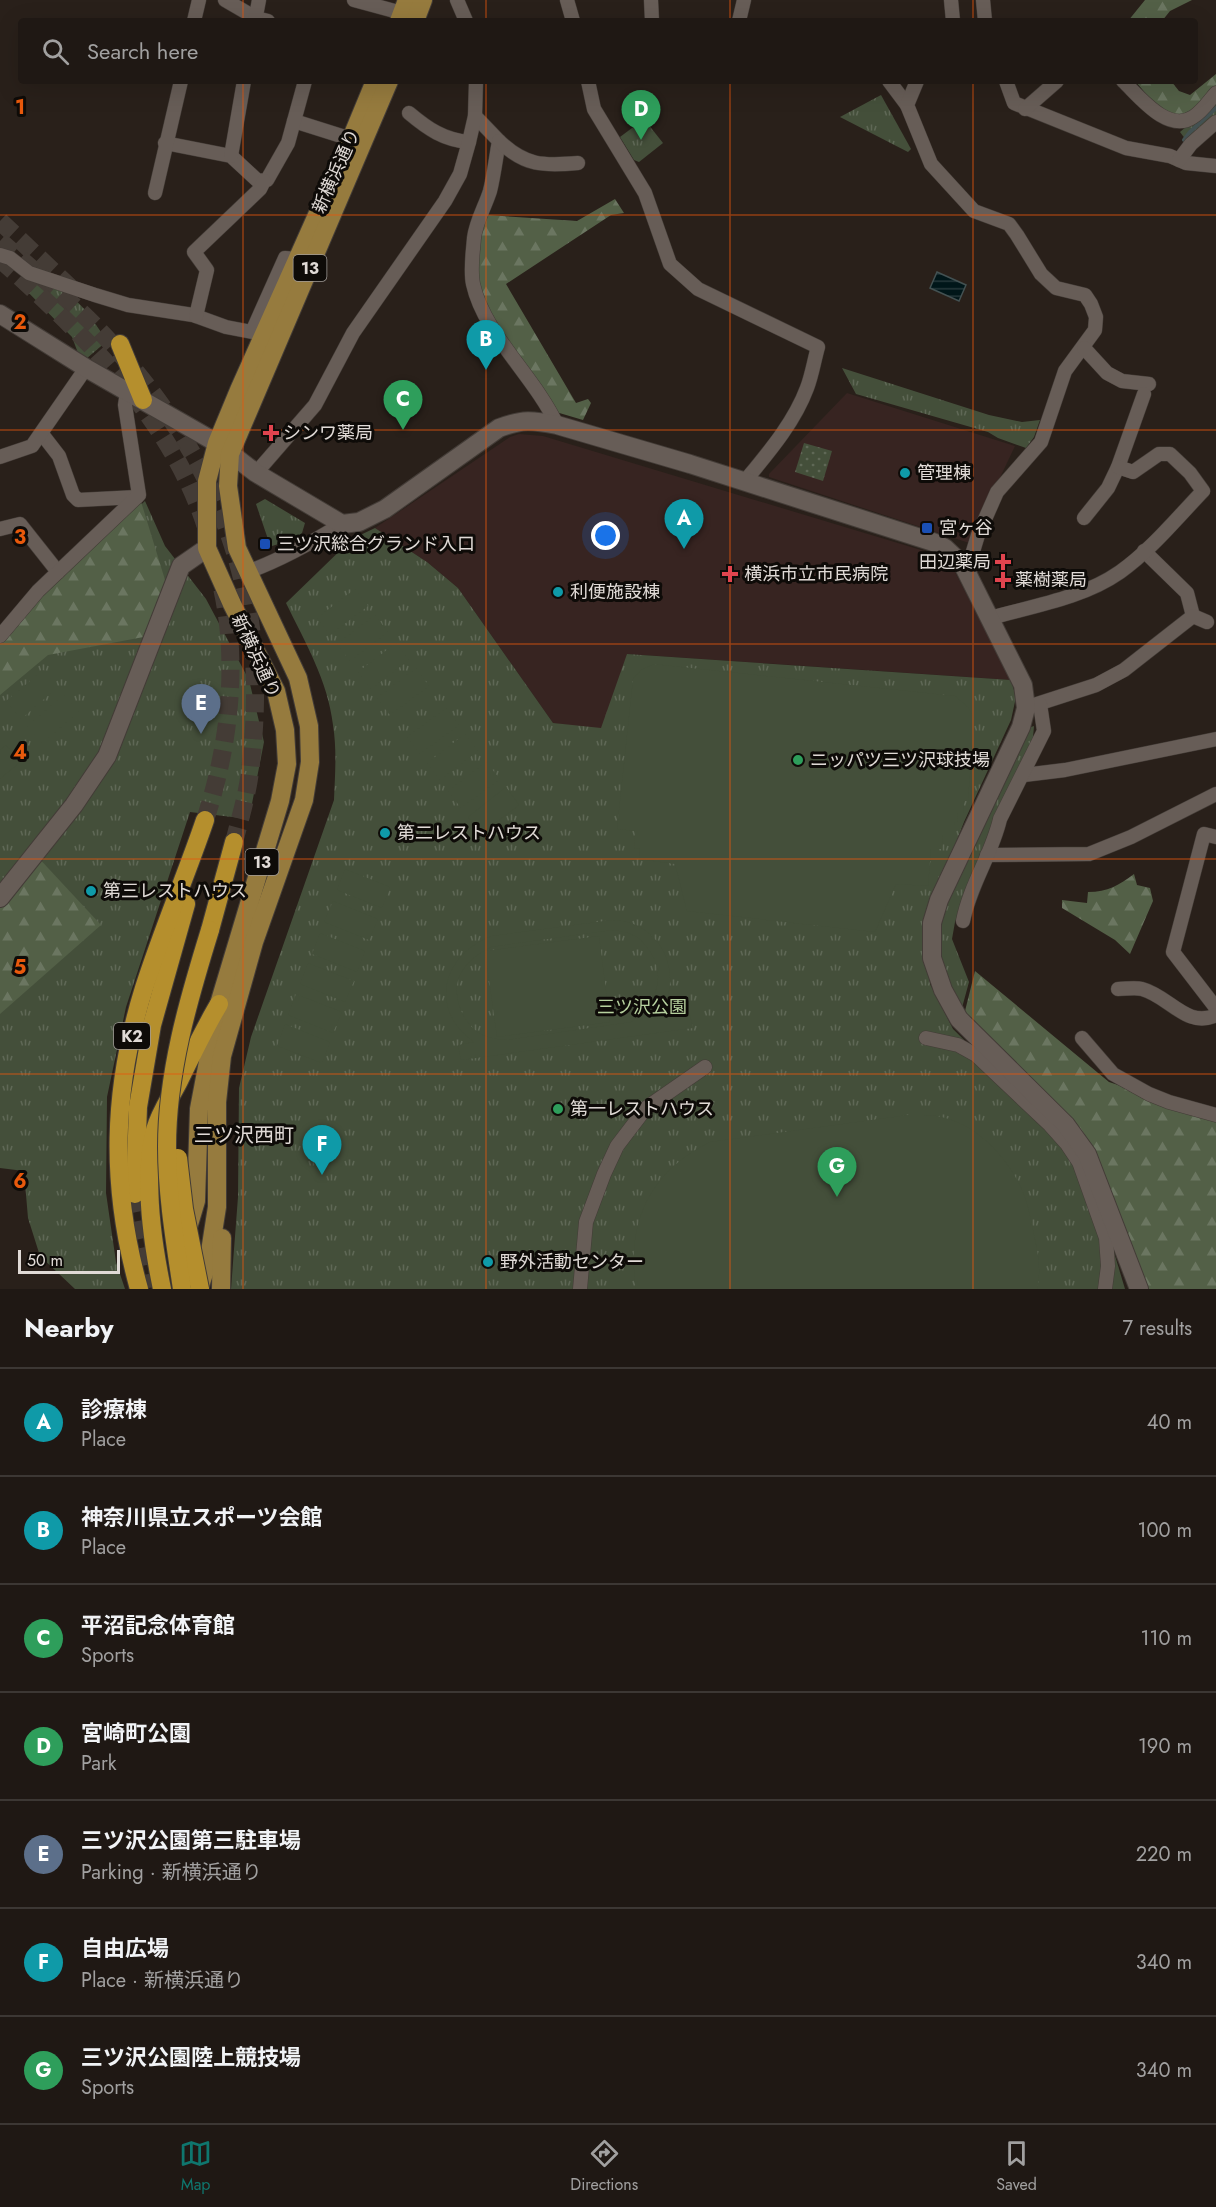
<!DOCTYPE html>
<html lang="en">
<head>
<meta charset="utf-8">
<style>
	body { margin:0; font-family:Jost,"Noto Sans JP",sans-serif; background:#27211d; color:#f1f3f6 }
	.scale { position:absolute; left:18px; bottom:15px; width:102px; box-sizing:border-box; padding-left:6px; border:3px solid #e0dad6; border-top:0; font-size:16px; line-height:21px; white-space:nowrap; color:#e0dad6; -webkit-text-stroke:4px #0e0b08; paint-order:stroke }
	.you { position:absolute; left:606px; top:536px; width:21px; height:21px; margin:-15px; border:4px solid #fff; border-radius:50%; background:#1a73e8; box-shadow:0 0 0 9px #1a73e833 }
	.badge { display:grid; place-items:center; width:39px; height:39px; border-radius:50%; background:#0f766e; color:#fff; font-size:20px; font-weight:700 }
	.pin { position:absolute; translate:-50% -50px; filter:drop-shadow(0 2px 3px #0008) }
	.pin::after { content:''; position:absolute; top:32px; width:21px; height:18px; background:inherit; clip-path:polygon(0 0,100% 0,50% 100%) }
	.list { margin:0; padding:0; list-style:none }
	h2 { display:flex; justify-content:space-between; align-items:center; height:78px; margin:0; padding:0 24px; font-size:26px }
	h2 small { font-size:20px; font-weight:400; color:#a1a0a0 }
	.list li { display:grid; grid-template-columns:39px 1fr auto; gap:18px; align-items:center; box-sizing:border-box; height:108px; padding:0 24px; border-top:2px solid #3c3734 }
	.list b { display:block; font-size:22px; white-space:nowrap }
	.list p { margin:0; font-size:20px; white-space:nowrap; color:#a1a0a0 }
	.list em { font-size:20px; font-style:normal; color:#a1a0a0 }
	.icon { flex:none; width:33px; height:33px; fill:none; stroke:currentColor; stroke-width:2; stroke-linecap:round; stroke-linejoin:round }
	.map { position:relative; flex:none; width:1216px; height:1289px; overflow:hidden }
	.search { position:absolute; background:#1f1814; box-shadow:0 6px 24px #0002; left:18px; right:18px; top:18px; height:66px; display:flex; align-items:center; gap:15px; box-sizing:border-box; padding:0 21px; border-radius:6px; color:#a1a0a0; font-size:22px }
	.sheet { height:834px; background:#1f1814 }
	nav { display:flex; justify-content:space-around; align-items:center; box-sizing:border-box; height:84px; border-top:2px solid #3c3734; background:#1f1814; font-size:16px; color:#a1a0a0 }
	nav a { display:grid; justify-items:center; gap:3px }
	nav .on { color:#0f766e }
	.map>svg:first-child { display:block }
	.medical { fill:#372421 }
	.grass { fill:url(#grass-tufts) }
	.forest { fill:url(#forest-firs) }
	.garden { fill:url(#garden-dots) }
	.pitch { fill:#444f3a; fill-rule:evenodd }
	.water { fill:url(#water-rules); stroke:#435152; stroke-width:1.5 }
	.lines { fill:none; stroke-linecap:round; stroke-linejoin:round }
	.stream { stroke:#435152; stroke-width:4 }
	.highway-tunnel { stroke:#443c36; stroke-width:18; stroke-dasharray:18 9; stroke-linecap:butt }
	.street-casing { stroke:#433c37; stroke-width:15 }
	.secondary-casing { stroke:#433c37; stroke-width:20 }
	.primary-casing { stroke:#433c37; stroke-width:20 }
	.highway-casing { stroke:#433c37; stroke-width:20 }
	.street { stroke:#675d57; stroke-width:14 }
	.secondary { stroke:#675d57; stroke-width:18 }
	.primary { stroke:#967b3e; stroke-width:18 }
	.highway { stroke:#b58f2d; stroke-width:18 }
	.highway-bridge-casing { stroke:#433c37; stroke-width:20; stroke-linecap:butt }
	.highway-bridge { stroke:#b58f2d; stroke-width:18 }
	.grid { fill:none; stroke:#e8590c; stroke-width:1.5; stroke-opacity:0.55 }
	.health-dot { fill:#e0444e; stroke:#0e0b08; stroke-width:2 }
	.culture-dot { fill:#0f9aa8; stroke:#0e0b08; stroke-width:2 }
	.transit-dot { fill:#1a4fb4; stroke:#0e0b08; stroke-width:2 }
	.leisure-dot { fill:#2e9e5b; stroke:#0e0b08; stroke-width:2 }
	.labels { text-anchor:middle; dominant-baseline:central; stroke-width:6; stroke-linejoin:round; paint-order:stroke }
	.shield { fill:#0e0b08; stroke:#a19c98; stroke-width:1.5 }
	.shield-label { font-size:16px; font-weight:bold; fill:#e0dad6 }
	.street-label { font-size:18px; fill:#e0dad6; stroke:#0e0b08 }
	.poi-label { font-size:18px; fill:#e0dad6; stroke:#0e0b08; text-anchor:start }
	.park-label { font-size:18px; fill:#b6d09e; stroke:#0e0b08 }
	.neighbourhood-label { font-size:20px; fill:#e0dad6; stroke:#0e0b08 }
	.grid-label { font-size:20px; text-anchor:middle; font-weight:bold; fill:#e8590c; stroke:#0e0b08; stroke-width:6; stroke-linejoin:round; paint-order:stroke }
</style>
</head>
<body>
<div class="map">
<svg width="1216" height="1289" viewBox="0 0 1216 1289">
	<defs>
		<pattern id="grass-tufts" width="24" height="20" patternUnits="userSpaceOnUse" patternTransform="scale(1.5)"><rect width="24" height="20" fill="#444f3a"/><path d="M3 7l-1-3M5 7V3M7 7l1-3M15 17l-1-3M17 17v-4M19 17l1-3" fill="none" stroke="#5f6856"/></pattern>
		<pattern id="forest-firs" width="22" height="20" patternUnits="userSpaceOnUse" patternTransform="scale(1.5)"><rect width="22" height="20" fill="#536047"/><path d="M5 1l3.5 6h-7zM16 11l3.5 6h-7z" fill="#6b7661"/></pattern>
		<pattern id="garden-dots" width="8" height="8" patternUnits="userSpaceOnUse" patternTransform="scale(1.5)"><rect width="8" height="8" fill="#444f3a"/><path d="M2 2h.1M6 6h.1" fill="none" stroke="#5f6856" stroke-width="1.8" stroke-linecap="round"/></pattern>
		<pattern id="water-rules" width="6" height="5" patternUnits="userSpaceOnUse" patternTransform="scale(1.5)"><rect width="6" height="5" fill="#001619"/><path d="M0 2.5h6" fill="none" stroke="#25373a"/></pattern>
	</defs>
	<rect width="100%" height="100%" fill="#29201a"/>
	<g class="medical">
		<path d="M847,393L1015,446L969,543L769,477V474Z"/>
		<path d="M519,434L543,436L921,550L940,559L955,572L1011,680L628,654L601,730L553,723L458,588L427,562L375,528L510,437Z"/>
	</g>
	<g class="grass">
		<path d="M881,95L911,149L908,152L840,117Z"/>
		<path d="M1216,101V115L1186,140L1180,132Z"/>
		<path d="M644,119L663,143L639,162L634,160L620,137Z"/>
		<path d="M26,276L65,289L88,313L107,341L86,359L78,353L72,337L22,286Z"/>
		<path d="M842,368L989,415L1022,422L1040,420L1034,437L1026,448L998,438L988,432L856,394Z"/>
		<path d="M265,499L305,523L302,533L292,540L272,546L270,545L256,504Z"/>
		<path d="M145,501L165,546L206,599L249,680L264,742L249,819L190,812L126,1007L107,1097L106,1193L116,1262L125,1289H75L40,1256L28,1218L24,1171L0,1168V645L29,609Z"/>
		<path d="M375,528L427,562L458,588L553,723L601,728L627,654L1011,680L1016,697L1011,720L964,822L922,929L930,984L953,1029L1069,1143L1107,1229L1125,1289H231L238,1197L239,1088L251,1037L334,800C335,775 337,750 333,725C328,681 305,642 286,603L352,539Z"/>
		<path d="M1034,726L1032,749L996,814L955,922L952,939L969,982L960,1015L936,958V922L1025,729Z"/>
	</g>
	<g class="forest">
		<path d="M1145,0H1192L1170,11L1162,21H1128Z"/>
		<path d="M1216,74V89C1210,96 1201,109 1193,113C1168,124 1148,96 1135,81H1171L1179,91L1190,95Z"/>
		<path d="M615,199L624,213L611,215L506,284L576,403L588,399L591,403L583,420L556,412L484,310L476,280L478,226L486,215L577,221Z"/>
		<path d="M139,495L169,593L154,635L48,655L0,695V630Z"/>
		<path d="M35,854L101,925L0,1014V898Z"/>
		<path d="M1134,874L1137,885L1150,888L1153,901L1130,954L1115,940L1062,908V900L1087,903L1088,892C1108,892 1119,885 1134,874Z"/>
		<path d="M975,971L1109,1082L1216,1117V1289H1145L1090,1149L963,1019Z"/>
	</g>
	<path class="garden" d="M804,443L832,451L823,481L795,472Z"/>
	<g class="pitch">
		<path d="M355,589L368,606L330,635L317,618Z"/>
		<path d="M375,615L388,632L350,661L337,644Z"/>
		<path d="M396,643L409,660L371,689L358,672Z"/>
		<path d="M653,664L955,696L968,707L974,719L968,801H964L963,813H958L957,822H955L954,825H950V835H943L942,849H931L928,886L896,884L875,932L687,911L675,864L639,859L640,849L634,848L635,831L617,829L633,679L640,671Z"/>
		<path d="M416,668L429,686L390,715L377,698Z"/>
		<path d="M43,670L58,687L21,719L6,701Z"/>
		<path d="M64,695L79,712L42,743L27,726Z"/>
		<path d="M446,708L459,725L420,754L407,737Z"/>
		<path d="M465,734L478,751L440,780L427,763Z"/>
		<path d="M6,745L20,762L0,779V750Z"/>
		<path d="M486,762L500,779L461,808L448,791Z"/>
		<path d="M506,787L519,805L481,834L468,817Z"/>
		<path d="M345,869L390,887L382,908L337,890Z"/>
		<path d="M333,901L378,919L369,940L324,922Z"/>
		<path d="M612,920C651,920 678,957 668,995C665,1004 659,1012 654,1019L690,1015L693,1028L461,1060L458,1045L474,1042C428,1010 442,954 492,936ZM612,930C619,931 628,932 635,936C641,939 647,947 651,953C667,979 654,1006 631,1022L506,1040C496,1039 487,1038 479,1033C462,1022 451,994 460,975C467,961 478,954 491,947Z"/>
		<path d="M320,933L365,951L357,972L312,954Z"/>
		<path d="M599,936L610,1022L497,1037L485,951Z"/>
		<path d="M308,963L354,981L345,1002L300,984Z"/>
		<path d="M296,994L342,1012L333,1033L288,1015Z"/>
		<path d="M285,1024L330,1042L322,1063L277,1046Z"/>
		<path d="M908,1115C922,1115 935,1114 949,1119C981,1129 1009,1160 1022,1190C1028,1203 1030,1217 1033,1230C1037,1249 1042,1269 1037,1289H636C626,1223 649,1172 710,1142Z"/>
	</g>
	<path class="water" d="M937,272L966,285L959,301L930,288Z"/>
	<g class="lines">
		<path class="stream" d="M1184,140L1190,132L1216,108"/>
		<g class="highway-tunnel">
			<path d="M0,221L75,292"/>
			<path d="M0,241C37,274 77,305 110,342C222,465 270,596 251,762C249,789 241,815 234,842"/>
			<path d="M0,259C84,335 170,416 206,527"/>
			<path d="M205,820C229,747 239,664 222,588"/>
			<path d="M135,1194L154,1287"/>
		</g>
		<g class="street-casing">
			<g id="street">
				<path d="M225,0L256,18L268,21"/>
				<path d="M354,0L402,13"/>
				<path d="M457,0L466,21"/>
				<path d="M567,0L573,21"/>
				<path d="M651,0L652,21"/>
				<path d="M951,0L953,21"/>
				<path d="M983,0L985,21"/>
				<path d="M194,21L199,0"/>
				<path d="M255,21L259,0"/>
				<path d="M739,21L744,0"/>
				<path d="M588,81L594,109L645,193L670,264L698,289L818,347C814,361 812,375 807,388C794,423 768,453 745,481"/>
				<path d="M889,81L907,105"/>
				<path d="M917,81L907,105L931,164L974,211L1009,224L1017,235L1041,274L1056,288L1085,295L1091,304L1096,317L1095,330L1065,371L1041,442L997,492L978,535L971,558L963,565"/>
				<path d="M1006,81L1014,103L1126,148L1170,156L1186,163L1216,166"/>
				<path d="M1123,81C1139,96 1168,134 1193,117C1202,112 1209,101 1216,93"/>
				<path d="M1025,109L1057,81"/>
				<path d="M409,113C428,129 444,140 469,142"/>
				<path d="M475,116L499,141C496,157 494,175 490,191C485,207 476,221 474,238C473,252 470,270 473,284C484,334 535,377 557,425"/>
				<path d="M294,121L351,139"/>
				<path d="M499,141C525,166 543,166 578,163"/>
				<path d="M165,143L231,156L258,181L267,180L288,143L305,81"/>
				<path d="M231,156L244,81"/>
				<path d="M1179,160L1191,144L1216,122"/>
				<path d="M155,193L181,81"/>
				<path d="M0,255L10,258L29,273L95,295L128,305L193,315L226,327L252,332L285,258L296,259"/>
				<path d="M196,316L207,270L194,252L260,189L264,181"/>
				<path d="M1084,348L1107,373L1122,381L1149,384"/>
				<path d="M42,434L59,456L73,495L78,500L137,497"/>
				<path d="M0,457L32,446L86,368"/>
				<path d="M256,473L315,405L353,333L445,201L460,174L469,142L475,116L476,81"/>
				<path d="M1084,518L1108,488L1118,467L1144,394"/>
				<path d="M0,529L20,524L58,572"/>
				<path d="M1144,551L1187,593L1193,616"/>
				<path d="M247,572C281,560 311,543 342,524"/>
				<path d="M990,618C1033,606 1083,598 1120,572C1151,550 1177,518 1203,491L1190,473L1170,454H1159L1133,472L1118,467"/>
				<path d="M0,636L38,591L139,495L125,405L127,392"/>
				<path d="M1031,706L1096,685L1124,670L1193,616L1207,622"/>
				<path d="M1024,775L1065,770L1216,739"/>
				<path d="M1216,837L1204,834L1173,952L1216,1008"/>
				<path d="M987,855L1089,854L1131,837L1216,794"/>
				<path d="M963,921C970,885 992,854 1000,819L1044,731L1040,704"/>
				<path d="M1118,989C1126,989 1135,987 1142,989C1169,996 1187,1029 1216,1015"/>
				<path d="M926,1038L958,1045L976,1055L1050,1125L1067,1144L1079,1162L1106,1238L1108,1266L1105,1289"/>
				<path d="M1082,1038L1113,1074L1149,1094L1169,1102L1216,1115"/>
				<path d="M580,1289L586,1222L604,1174L617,1146L646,1108L705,1067"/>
			</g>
		</g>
		<g class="secondary-casing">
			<g id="secondary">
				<path d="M0,314L86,368L217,443L256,473L342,524L359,522L385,509L499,428C523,419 532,420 557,425L690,464L933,542L945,548L963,565L1023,685L1026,708L1021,727L939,900L932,923V958L943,990L959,1019L1066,1125L1087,1154L1139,1289"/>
				<path d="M0,898L74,805L107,756L181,566L207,548"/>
			</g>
		</g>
		<g class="primary-casing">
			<g id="primary">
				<path d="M399,21L407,0"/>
				<path d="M415,21L423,0"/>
				<path d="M187,1231L196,1201L199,1109L219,1004L280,801L287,764L285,730L276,691L232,604L207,548V481L217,443L239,390L351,139L375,81"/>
				<path d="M199,1289L209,1258L217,1207V1102L222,1056L254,942L304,800L310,762L309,726L298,678L237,548L228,486L230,454L389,81"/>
				<path d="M221,1289L222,1238"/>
			</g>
		</g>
		<g class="highway-casing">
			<g id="highway">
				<path d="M120,344L143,400"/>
				<path d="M210,930L234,842"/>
				<path d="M135,1194L138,1107L152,1025L186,904"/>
				<path d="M139,1289C110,1185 112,1091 144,988C162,931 186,876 205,820"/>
				<path d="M162,1289C152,1241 143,1178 155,1130C160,1112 171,1097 179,1081C192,1055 204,1029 219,1004"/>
			</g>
		</g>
		<use href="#street" class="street"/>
		<use href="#secondary" class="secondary"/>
		<use href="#primary" class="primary"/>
		<use href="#highway" class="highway"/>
		<g class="highway-bridge-casing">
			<g id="highway-bridge">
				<path d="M178,1158L184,1209L200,1289"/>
				<path d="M182,1289C175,1242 167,1195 167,1147C167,1073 188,1001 210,930"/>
			</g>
		</g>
		<use href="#highway-bridge" class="highway-bridge"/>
	</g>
	<path class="grid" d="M243,0V21M486,0V21M730,0V21M973,0V21M243,81V1289M486,81V1289M730,81V1289M973,81V1289M0,215H1216M0,430H1216M0,644H1216M0,859H1216M0,1074H1216"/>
	<g class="health-dot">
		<path d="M268 424h6v6h6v6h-6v6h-6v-6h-6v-6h6z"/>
		<path d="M1000 553h6v6h6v6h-6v6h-6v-6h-6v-6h6z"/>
		<path d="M727 565h6v6h6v6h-6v6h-6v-6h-6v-6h6z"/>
		<path d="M1000 571h6v6h6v6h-6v6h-6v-6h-6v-6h6z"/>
	</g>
	<g class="culture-dot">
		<circle cx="905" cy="473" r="6"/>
		<circle cx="558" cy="592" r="6"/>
		<circle cx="385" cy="833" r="6"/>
		<circle cx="91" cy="891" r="6"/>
		<circle cx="488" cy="1262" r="6"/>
	</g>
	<g class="transit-dot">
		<rect x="921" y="522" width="12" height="12" rx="3"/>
		<rect x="259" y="538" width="12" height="12" rx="3"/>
	</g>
	<g class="leisure-dot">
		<circle cx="798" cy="760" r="6"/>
		<circle cx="558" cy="1109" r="6"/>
	</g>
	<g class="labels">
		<g class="shield">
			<rect x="293.5" y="255" width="33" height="26" rx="4.5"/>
			<rect x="245.5" y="849" width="33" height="26" rx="4.5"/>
			<rect x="114" y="1023" width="36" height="26" rx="4.5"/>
		</g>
		<g class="shield-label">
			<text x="310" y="268">13</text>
			<text x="262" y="862">13</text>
			<text x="132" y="1036">K2</text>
		</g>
		<g class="street-label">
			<text transform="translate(336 171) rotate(-66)">新横浜通り</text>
			<text transform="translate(256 656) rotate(65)">新横浜通り</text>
		</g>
		<g class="poi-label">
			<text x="283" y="433">シンワ薬局</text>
			<text x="917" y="473">管理棟</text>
			<text x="939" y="528">宮ヶ谷</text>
			<text x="277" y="544">三ツ沢総合グランド入口</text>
			<text x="991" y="562" text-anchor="end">田辺薬局</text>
			<text x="744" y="574">横浜市立市民病院</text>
			<text x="1015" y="580">薬樹薬局</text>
			<text x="570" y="592">利便施設棟</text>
			<text x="810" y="760">ニッパツ三ツ沢球技場</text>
			<text x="397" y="833">第二レストハウス</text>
			<text x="103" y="891">第三レストハウス</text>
			<text x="570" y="1109">第一レストハウス</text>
			<text x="500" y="1262">野外活動センター</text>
		</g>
		<g class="park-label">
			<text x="642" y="1007">三ツ沢公園</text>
		</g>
		<g class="neighbourhood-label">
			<text x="244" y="1135">三ツ沢西町</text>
		</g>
	</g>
	<g class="grid-label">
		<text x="20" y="114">1</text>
		<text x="20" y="329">2</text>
		<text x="20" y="544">3</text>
		<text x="20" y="759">4</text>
		<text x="20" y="974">5</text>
		<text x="20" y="1188">6</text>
	</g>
</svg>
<div class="scale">50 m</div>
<div class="you"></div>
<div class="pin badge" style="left:684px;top:549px;background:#0f9aa8">A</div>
<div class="pin badge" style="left:486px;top:370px;background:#0f9aa8">B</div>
<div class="pin badge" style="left:403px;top:430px;background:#2e9e5b">C</div>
<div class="pin badge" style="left:641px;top:140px;background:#2e9e5b">D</div>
<div class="pin badge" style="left:201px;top:734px;background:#5c6f8a">E</div>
<div class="pin badge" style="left:322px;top:1175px;background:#0f9aa8">F</div>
<div class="pin badge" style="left:837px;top:1197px;background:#2e9e5b">G</div>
<div class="search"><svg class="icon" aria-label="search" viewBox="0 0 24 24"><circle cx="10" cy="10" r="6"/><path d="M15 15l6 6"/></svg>Search here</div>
</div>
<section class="sheet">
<h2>Nearby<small>7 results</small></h2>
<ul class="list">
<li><span class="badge" style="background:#0f9aa8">A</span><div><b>診療棟</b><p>Place</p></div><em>40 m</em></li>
<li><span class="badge" style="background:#0f9aa8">B</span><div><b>神奈川県立スポーツ会館</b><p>Place</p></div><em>100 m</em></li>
<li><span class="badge" style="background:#2e9e5b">C</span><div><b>平沼記念体育館</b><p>Sports</p></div><em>110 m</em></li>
<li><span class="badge" style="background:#2e9e5b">D</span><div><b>宮崎町公園</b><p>Park</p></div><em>190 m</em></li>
<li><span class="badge" style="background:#5c6f8a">E</span><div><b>三ツ沢公園第三駐車場</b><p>Parking · 新横浜通り</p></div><em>220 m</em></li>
<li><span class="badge" style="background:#0f9aa8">F</span><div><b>自由広場</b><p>Place · 新横浜通り</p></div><em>340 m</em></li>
<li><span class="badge" style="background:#2e9e5b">G</span><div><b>三ツ沢公園陸上競技場</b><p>Sports</p></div><em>340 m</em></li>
</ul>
</section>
<nav>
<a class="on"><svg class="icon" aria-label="map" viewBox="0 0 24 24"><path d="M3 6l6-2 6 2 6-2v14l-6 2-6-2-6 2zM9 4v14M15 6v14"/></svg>Map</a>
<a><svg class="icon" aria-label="directions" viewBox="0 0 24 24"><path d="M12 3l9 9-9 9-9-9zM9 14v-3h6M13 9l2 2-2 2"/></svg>Directions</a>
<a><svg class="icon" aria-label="saved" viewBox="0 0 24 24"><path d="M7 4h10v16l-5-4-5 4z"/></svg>Saved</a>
</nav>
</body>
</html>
